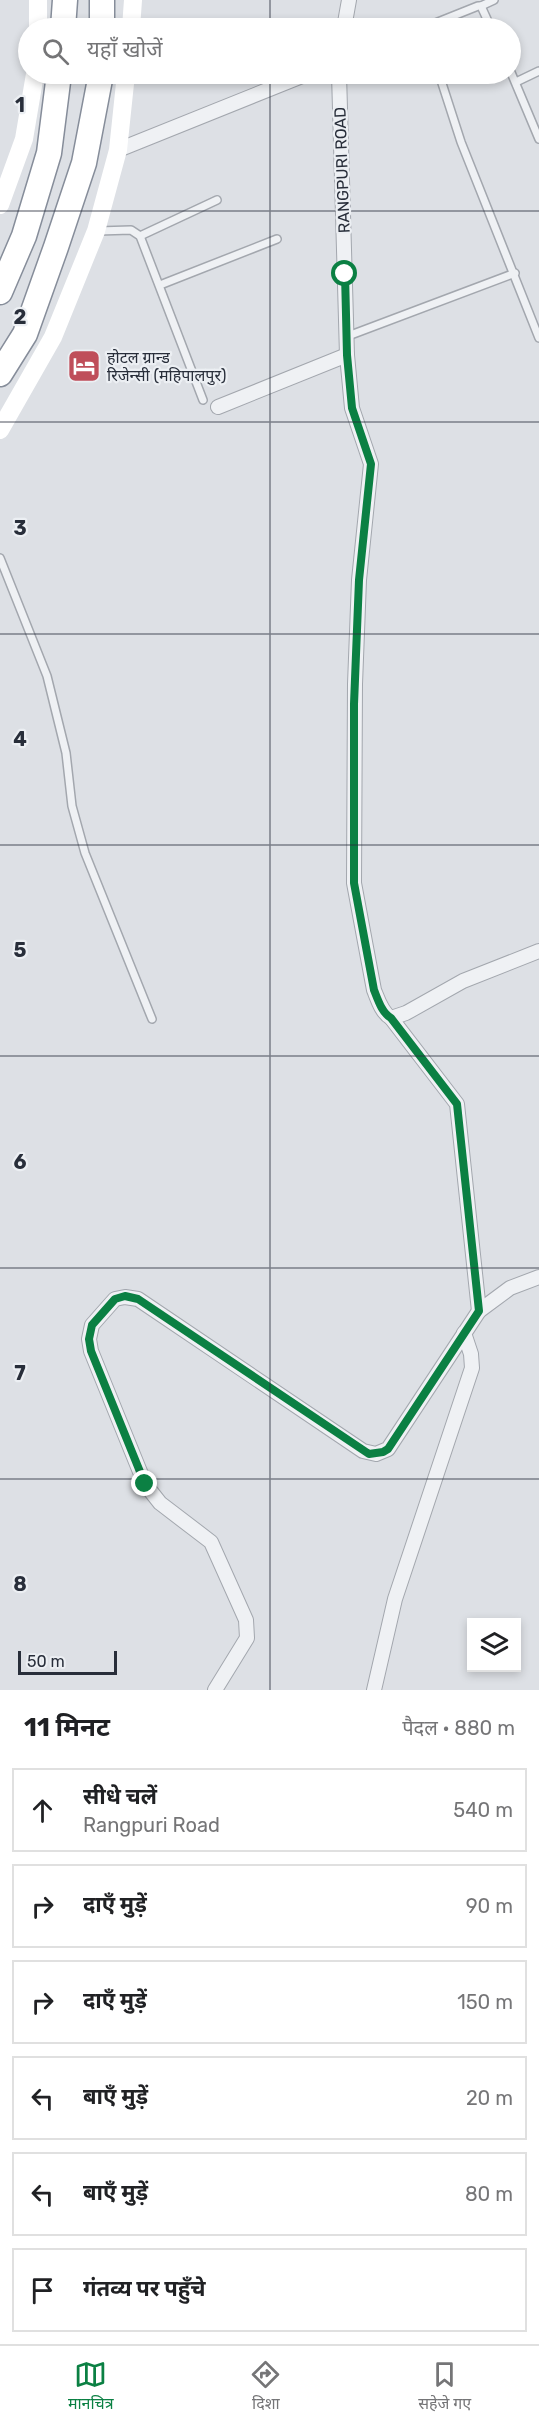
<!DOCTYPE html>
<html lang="hi">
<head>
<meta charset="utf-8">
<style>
	body { margin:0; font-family:Rubik,"Noto Sans Devanagari",sans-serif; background:#f6f6f6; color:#202124 }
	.controls { position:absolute; right:18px; bottom:18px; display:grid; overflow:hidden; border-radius:0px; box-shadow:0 3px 9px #0003 }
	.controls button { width:54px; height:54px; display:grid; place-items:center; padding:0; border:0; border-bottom:2px solid #e0e0e0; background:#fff; color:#202124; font:30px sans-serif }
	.scale { position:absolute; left:18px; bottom:15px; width:99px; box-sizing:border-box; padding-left:6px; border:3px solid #282e3a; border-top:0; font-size:16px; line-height:21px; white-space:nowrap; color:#282e3a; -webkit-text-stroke:4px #eceff3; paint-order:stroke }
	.stop { position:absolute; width:18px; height:18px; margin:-14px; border:4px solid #0b8043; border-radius:50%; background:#fff }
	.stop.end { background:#0b8043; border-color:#fff; box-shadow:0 2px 6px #0008 }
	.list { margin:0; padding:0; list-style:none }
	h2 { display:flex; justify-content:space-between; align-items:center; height:78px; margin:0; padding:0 24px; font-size:26px }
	h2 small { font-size:20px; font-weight:400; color:#757577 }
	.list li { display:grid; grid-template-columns:39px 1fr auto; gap:18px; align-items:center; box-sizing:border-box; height:84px; margin:0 12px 12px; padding:0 12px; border:2px solid #e0e0e0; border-radius:0px }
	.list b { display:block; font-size:22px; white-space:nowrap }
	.list p { margin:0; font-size:20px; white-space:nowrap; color:#757577 }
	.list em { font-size:20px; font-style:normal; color:#757577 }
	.icon { flex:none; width:33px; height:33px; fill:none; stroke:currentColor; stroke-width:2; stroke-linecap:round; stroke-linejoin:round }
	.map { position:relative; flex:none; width:539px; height:1690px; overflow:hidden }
	.search { position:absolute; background:#fff; box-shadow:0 3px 9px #0003; left:18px; right:18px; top:18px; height:66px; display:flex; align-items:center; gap:15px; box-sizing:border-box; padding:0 21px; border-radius:33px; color:#757577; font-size:22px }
	.sheet { height:654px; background:#fff }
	nav { display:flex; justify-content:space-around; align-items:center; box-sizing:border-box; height:84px; border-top:2px solid #e0e0e0; background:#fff; font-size:16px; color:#757577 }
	nav a { display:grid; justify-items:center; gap:3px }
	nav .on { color:#0b8043 }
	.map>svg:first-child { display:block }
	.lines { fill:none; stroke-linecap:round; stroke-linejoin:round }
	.service-casing { stroke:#a3a7ae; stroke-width:10 }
	.minor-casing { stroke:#a3a7ae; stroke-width:16 }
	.motorway-casing { stroke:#868d9a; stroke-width:27 }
	.service { stroke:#eff1f4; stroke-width:7 }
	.minor { stroke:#eff1f4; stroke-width:14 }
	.secondary { stroke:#fff; stroke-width:18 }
	.motorway { stroke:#fff; stroke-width:24 }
	.route { stroke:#0b8043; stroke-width:8 }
	.grid { fill:none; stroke:#282e3a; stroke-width:1.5; stroke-opacity:0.55 }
	.labels { text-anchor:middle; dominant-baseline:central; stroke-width:4.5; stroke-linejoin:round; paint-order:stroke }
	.street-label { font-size:16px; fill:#282e3a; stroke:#eceff3 }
	.poi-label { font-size:16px; fill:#282e3a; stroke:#eceff3; text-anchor:start }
	.grid-label { font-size:20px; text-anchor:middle; font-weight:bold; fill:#282e3a; stroke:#eceff3; stroke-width:4.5; stroke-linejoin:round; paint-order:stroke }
</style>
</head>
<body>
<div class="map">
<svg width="539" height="1690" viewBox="0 0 539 1690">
	<rect width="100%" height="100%" fill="#dde0e5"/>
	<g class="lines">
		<g class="service-casing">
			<g id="service">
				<path d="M481,6L494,0"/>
				<path d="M423,28L478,6H481L491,28"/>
				<path d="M510,70L539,139"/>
				<path d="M439,74L461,142L539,338"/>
				<path d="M516,82L539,71"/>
				<path d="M98,231L131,230L140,236L203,400"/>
				<path d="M140,236L217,200"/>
				<path d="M160,285L277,239"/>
				<path d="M348,336L515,273"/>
				<path d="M0,558L47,676L66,753L72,806L85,853L152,1019"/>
			</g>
		</g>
		<g class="minor-casing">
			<g id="minor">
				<path d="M344,28L349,0"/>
				<path d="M339,74L347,355L352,408L371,464L359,580L355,684L354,883L374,990C378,1000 382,1013 391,1018L457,1104L479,1311"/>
				<path d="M118,150L307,74"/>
				<path d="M218,407L347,355"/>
				<path d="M391,1018L406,1013L463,981L539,951"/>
				<path d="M215,1690L247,1638L246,1620L211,1542L160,1503L145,1484L91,1351L89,1339L92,1325L115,1299L125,1297L138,1299L363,1451L376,1454L388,1449L479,1311L510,1288L539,1277"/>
				<path d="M374,1690L395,1599L472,1368L471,1354L464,1333"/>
			</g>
		</g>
		<g class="motorway-casing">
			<g id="motorway">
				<path d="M63,28L65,0"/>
				<path d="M102,28V0"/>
				<path d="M0,292L24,236L49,153L59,74"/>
				<path d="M0,374L25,334L56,247L84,163L101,74"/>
			</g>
		</g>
		<use href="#service" class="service"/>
		<use href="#minor" class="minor"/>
		<g class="secondary">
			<path d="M38,28V0"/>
			<path d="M131,28L133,0"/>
			<path d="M0,205L24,139L35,74"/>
			<path d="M0,430L53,337L96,231L118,150L126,74"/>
		</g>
		<use href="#motorway" class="motorway"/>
	</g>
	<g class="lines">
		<path class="route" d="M145,1484L91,1351L89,1339L92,1325L115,1299L125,1296L138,1299L369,1454L383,1452L388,1449L479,1311L457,1104L391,1018C382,1013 378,1000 374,990L354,883V704L359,580L371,464L352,408L347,355L345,274"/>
	</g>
	<path class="grid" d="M270,0V28M270,74V1690M0,211H539M0,422H539M0,634H539M0,845H539M0,1056H539M0,1268H539M0,1479H539"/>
	<defs>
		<g id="hotel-square" transform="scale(1.725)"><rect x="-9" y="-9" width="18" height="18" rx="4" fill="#bf4e5a" stroke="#eceff3"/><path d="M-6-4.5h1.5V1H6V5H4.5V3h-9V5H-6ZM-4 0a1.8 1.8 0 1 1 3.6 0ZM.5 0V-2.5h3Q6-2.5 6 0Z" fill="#fff"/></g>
	</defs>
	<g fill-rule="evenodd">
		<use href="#hotel-square" x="84" y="366"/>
	</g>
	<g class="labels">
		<g class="street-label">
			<text transform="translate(342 170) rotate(-92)">RANGPURI ROAD</text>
		</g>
		<g class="poi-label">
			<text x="107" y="357">होटल ग्रान्ड<tspan x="107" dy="18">रिजेन्सी (महिपालपुर)</tspan></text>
		</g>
	</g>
	<g class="grid-label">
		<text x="20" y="112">1</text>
		<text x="20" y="324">2</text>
		<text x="20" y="535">3</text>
		<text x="20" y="746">4</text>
		<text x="20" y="957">5</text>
		<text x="20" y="1169">6</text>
		<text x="20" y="1380">7</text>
		<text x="20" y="1591">8</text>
	</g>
</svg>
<div class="controls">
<button><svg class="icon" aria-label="layers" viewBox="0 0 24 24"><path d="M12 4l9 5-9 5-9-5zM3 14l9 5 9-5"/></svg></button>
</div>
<div class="scale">50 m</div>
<div class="stop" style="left:345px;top:274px"></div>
<div class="stop end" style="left:145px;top:1484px"></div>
<div class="search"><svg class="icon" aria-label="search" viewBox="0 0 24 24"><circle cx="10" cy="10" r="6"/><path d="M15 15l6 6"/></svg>यहाँ खोजें</div>
</div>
<section class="sheet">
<h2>11 मिनट<small>पैदल · 880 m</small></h2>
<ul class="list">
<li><svg class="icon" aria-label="ahead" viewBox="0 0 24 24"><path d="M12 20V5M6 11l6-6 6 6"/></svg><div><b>सीधे चलें</b><p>Rangpuri Road</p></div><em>540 m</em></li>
<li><svg class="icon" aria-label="right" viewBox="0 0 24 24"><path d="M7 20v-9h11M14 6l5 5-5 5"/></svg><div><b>दाएँ मुड़ें</b></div><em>90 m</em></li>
<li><svg class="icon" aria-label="right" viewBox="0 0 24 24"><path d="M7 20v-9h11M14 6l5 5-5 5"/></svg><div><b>दाएँ मुड़ें</b></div><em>150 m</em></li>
<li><svg class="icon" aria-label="left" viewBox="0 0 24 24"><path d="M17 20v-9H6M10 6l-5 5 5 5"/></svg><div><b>बाएँ मुड़ें</b></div><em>20 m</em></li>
<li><svg class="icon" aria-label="left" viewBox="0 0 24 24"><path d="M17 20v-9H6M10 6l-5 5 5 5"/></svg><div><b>बाएँ मुड़ें</b></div><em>80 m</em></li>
<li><svg class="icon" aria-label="arrive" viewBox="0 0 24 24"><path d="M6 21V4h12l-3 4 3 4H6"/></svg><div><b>गंतव्य पर पहुँचे</b></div></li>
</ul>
</section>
<nav>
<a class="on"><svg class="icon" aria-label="map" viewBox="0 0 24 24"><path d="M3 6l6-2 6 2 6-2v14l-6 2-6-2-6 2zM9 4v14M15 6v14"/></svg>मानचित्र</a>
<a><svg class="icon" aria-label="directions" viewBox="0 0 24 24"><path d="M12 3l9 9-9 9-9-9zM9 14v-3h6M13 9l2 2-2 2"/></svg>दिशा</a>
<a><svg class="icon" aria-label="saved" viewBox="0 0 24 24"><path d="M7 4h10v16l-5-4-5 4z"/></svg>सहेजे गए</a>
</nav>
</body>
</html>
